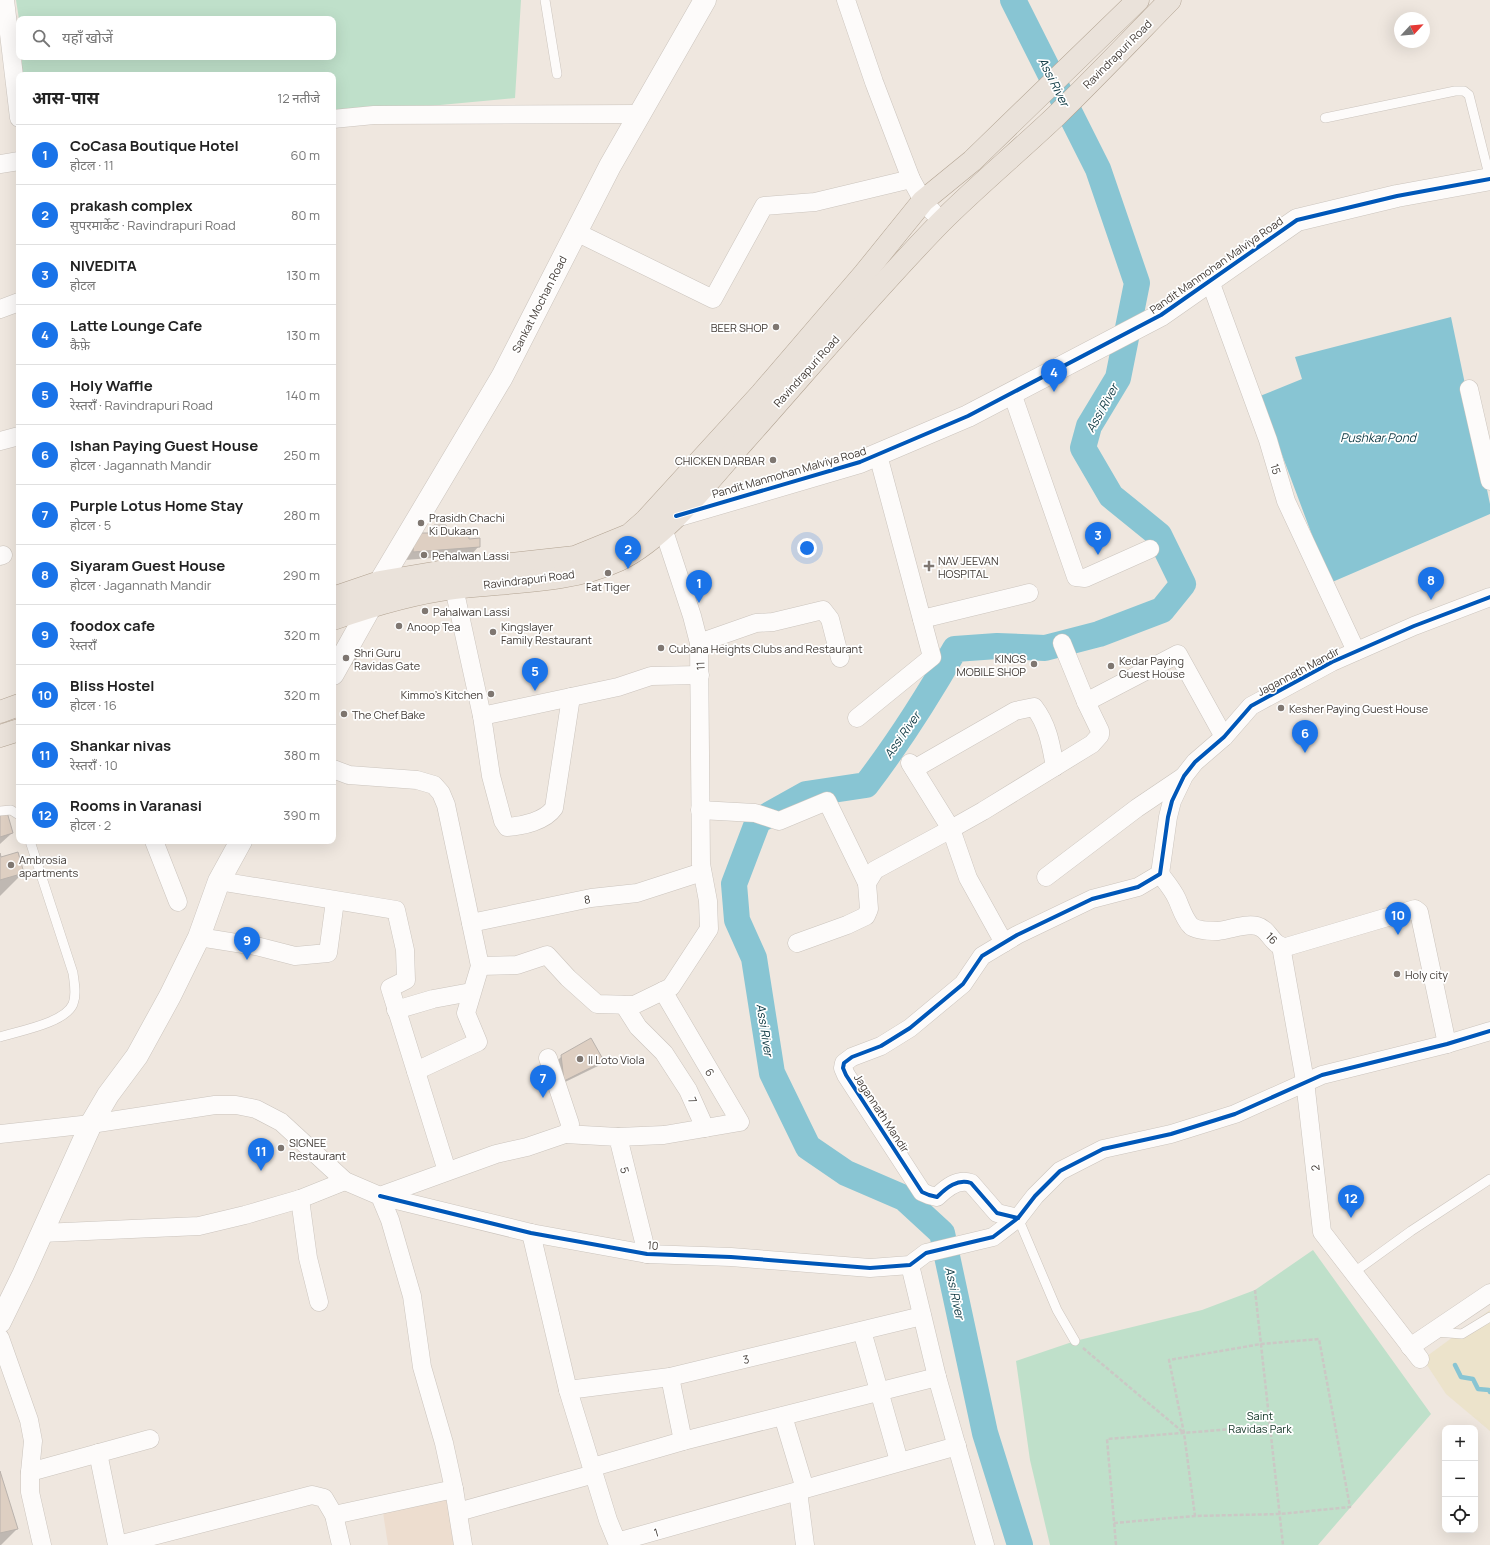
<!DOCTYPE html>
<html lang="hi">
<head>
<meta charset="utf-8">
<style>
	body { margin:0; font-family:Manrope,"Noto Sans Devanagari",sans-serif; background:#f2f2f2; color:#222 }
	.controls { position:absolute; right:12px; bottom:12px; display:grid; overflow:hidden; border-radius:8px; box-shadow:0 4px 16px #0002 }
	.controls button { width:36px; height:36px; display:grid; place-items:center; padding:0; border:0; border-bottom:1px solid #e0e0e0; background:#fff; color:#222; font:20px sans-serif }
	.compass { position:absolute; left:1394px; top:12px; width:36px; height:36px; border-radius:50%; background:#fff; box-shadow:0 4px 16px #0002; rotate:64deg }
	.you { position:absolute; left:807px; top:548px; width:14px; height:14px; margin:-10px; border:3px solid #fff; border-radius:50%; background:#1a73e8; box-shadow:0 0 0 6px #1a73e833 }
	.badge { display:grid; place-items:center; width:26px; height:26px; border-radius:50%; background:#1a73e8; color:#fff; font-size:13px; font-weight:700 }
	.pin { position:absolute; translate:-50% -33px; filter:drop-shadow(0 1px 2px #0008) }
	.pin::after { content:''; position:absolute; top:21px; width:14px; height:12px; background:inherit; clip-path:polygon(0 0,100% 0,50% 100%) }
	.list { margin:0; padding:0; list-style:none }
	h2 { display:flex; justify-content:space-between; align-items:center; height:52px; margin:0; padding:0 16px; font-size:17px }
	h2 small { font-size:13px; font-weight:400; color:#767676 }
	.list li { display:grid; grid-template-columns:26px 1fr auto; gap:12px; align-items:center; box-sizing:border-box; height:60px; padding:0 16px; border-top:1px solid #e0e0e0 }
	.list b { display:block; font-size:15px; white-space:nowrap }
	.list p { margin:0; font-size:13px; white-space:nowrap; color:#767676 }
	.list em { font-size:13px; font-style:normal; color:#767676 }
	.icon { flex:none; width:22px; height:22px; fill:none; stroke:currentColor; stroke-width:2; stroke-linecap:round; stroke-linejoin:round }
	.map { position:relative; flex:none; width:1490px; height:1545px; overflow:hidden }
	.search { position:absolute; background:#fff; box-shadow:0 4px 16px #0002; left:16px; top:16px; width:320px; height:44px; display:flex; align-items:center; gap:10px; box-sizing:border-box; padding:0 14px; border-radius:8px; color:#767676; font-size:15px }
	.panel { position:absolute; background:#fff; box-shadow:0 4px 16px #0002; left:16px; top:72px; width:320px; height:772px; border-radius:8px }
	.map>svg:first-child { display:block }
	.built { fill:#edddcf }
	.green { fill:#bfe0ca }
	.sand { fill:#ece3cb }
	.water { fill:#88c5d3 }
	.shadow { fill:#0003 }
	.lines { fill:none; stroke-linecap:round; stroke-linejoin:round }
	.stream { stroke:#88c5d3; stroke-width:4.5 }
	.river { stroke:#88c5d3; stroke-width:26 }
	.building { fill:#decfc2; stroke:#b9b2ac }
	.lane-casing { stroke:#cbc4bd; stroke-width:10 }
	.street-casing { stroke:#cbc4bd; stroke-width:19 }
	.secondary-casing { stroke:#cbc4bd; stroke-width:23 }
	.primary-casing { stroke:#b2a392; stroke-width:23 }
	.path { stroke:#cbc8c5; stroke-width:2.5; stroke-dasharray:4 2; stroke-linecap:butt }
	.lane { stroke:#fdfbfa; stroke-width:9 }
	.street { stroke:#fdfbfa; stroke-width:18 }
	.secondary { stroke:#fdfbfa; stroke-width:22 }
	.primary { stroke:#eae2da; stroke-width:22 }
	.cycleway-casing { stroke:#fff; stroke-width:6 }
	.cycleway { stroke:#0057b8; stroke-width:4 }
	.poi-dot { fill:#7f7771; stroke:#fff; stroke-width:1.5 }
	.labels { text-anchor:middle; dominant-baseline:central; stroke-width:3.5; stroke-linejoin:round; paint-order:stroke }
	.street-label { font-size:11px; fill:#423b36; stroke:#fff }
	.poi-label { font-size:11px; fill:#423b36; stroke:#fff; text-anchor:start }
	.park-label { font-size:11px; fill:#143627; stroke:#fff }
	.water-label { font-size:12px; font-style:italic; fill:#0c3842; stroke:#fff }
</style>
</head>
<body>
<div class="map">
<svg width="1490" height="1545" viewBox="0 0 1490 1545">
	<rect width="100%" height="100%" fill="#efe7df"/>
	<path class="built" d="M454,1489L463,1545H388L382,1506Z"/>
	<g class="green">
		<path d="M16,0H521L515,98L333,115V75H22V57H333V19H19Z"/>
		<path d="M1313,1250L1431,1414L1318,1545H1050L1030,1460L1016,1361L1075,1341L1202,1310L1255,1290Z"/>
	</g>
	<path class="sand" d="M1490,1310V1431L1446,1394L1423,1359Z"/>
	<path class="water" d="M1451,317L1490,504V514L1330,583L1260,396L1302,379L1295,357Z"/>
	<g class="shadow">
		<path d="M434,526L447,533L454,532L479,546L471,555L405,560L406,542L427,534Z"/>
		<path d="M333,646L360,655L343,675L333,669Z"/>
		<path d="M0,815L12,833L0,844Z"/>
		<path d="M0,856L23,873L0,896Z"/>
		<path d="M562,1056L603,1061L598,1066L559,1085L556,1062Z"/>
		<path d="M0,1475L17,1529L1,1545H0Z"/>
	</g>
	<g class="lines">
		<path class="stream" d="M1455,1365L1461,1377L1473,1379L1478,1389L1489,1390L1490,1392"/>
		<path class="river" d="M1013,0L1098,169L1137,283L1118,378L1089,426L1083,448L1111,496L1159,535L1183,584L1162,610L1099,634L1045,648L997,646L955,649C928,696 899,742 866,785L806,794L758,821L734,884L737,920L754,958L772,1073L808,1147L846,1173L904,1198L942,1233L985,1433L1020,1545"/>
	</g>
	<g class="building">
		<path d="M434,525H446L448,532L454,533V531H469V539L480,538V547L413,552L414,533H433Z"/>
		<path d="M7,812L13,833L0,837V814Z"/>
		<path d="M18,852L24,873L0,880V853L1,857Z"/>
		<path d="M591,1038L604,1061L564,1081L561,1055Z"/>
		<path d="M0,1471L18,1529L0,1533Z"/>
	</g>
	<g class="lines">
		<g class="lane-casing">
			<g id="lane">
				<path d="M545,0L557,74"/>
				<path d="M1325,118L1455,91H1464L1469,95L1490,179"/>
				<path d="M0,811L11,810L19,815"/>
				<path d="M0,1037C19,1031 65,1023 73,1004C77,994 74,982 73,973L30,841"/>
				<path d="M1018,1218L1057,1310L1075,1341"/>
				<path d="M1353,1273L1411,1231L1490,1179"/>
				<path d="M1436,1332L1462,1334L1490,1317"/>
			</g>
		</g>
		<g class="street-casing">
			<g id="street">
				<path d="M5,0L19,118"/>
				<path d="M846,0L874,82L911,179L923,201L942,222"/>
				<path d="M333,119L374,115L639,114"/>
				<path d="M0,164L19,161"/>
				<path d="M576,232L713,299L764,206L815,202L911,179"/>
				<path d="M1210,281L1268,440L1286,501L1356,651"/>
				<path d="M0,309L19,302"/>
				<path d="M1469,389L1490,481"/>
				<path d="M1012,393L1076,577L1085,578L1150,549"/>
				<path d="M0,441L19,436"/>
				<path d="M0,556L3,555"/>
				<path d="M454,588L482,716L491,776L503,821L507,827C523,826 545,821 554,808L571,697"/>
				<path d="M922,619L1029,593"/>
				<path d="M699,643L756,623L773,622L823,610L830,619L840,658"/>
				<path d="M1062,643L1086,702L1178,654L1224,737"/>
				<path d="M482,716L618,687L651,676L700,675"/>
				<path d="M857,718L932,657L878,455"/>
				<path d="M910,763L951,829L983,811L1092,744L1100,735V731L1086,702"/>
				<path d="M333,769L349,775L417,780L434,785L441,793L446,805L480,966L466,1013L478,1042L416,1071"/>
				<path d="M914,769L1015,711L1034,707C1048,725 1051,745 1055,767"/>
				<path d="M700,810L755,813L779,821L827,801L867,883"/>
				<path d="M154,841L178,902"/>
				<path d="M1160,874C1166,882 1173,890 1177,899C1181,908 1184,919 1191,926C1197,931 1211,931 1218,931C1230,930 1245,923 1257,926C1270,929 1271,946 1286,947L1415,909L1419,912L1447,1044"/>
				<path d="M1046,877L1137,808L1183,777"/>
				<path d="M219,881L396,910L405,950L406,980L390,988L447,1171"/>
				<path d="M471,923L591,898L637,893L702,872"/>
				<path d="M199,937L256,946L295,956L328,953L335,901"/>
				<path d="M797,943L847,925L866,916L869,909L867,883L875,870L951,829L968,878L1004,943"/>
				<path d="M1281,946L1305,1081L1322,1232L1420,1359"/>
				<path d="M480,966L517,965L547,955L568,978L597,1004L634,1005L671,987L709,929L708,901L701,864L699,643L692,616L663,528"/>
				<path d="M663,991L740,1122L705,1128"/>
				<path d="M396,1010L433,999L471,992"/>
				<path d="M0,1134L91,1124L215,1105H236L256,1109L281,1122L345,1181L380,1196L496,1154L527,1147L565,1134L569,1130L570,1124L548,1058"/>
				<path d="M565,1134L618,1137L647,1254"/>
				<path d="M618,1137L664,1135L705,1128L688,1090L664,1053L638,1027L624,1005"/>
				<path d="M380,1196L531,1233L647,1254L731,1257L870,1268L910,1265L926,1253L993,1237L1018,1218L1035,1196L1060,1171L1103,1149L1171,1134L1235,1114L1322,1075L1447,1044L1490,1031"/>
				<path d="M380,1196L390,1220L412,1296L422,1367L444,1443L454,1489L463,1545"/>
				<path d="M300,1199L308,1258L319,1302"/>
				<path d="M1018,1218L997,1213L971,1183C958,1178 946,1188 937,1197L929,1195L922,1192L846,1075L843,1068L844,1063L852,1057L881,1046L910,1028L963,984L982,956L1017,935L1092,899L1138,887L1160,874L1168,817L1172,801L1184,776L1195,762L1224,737L1251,706L1332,662L1414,626L1490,597"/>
				<path d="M42,1233L199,1226L245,1215L300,1199L345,1181"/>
				<path d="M531,1233L568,1390L608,1520L617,1542L957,1446"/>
				<path d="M910,1265L937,1377L985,1545"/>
				<path d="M862,1331L899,1461"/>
				<path d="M0,1338L29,1420L33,1441L30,1472V1492L42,1545"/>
				<path d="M1410,1347L1490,1293"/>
				<path d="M670,1377L683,1441"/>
				<path d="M568,1390L670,1377L922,1316"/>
				<path d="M783,1416L805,1489"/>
				<path d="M98,1453L117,1545"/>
				<path d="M593,1467L683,1441L937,1377"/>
				<path d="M30,1472L150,1439"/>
				<path d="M798,1491L805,1545"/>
				<path d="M458,1512L594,1474"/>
				<path d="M334,1515L454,1489"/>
				<path d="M118,1545L312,1495L324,1498L334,1515L341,1545"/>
			</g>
		</g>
		<g class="secondary-casing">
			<g id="secondary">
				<path d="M676,516L860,462L968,416L1161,315L1297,220L1397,196L1490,179"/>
				<path d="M333,674L371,606L380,582L502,377L610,166L705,0"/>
				<path d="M0,1322L23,1275L91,1124L108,1095L137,1056L170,996L199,937L219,881L241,841"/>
			</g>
		</g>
		<g class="primary-casing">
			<g id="primary">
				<path d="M333,598L380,582L439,572L575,557L629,535L646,520L761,394L864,274L923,201L972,161L1138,0"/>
				<path d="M333,619C373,605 412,593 454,588C509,581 567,584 619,560C666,537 709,480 744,441C809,368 872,293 940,223C977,186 1018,152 1056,116C1095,78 1132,39 1170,0"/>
				<path d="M0,712L19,705"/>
				<path d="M0,736L19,730"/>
			</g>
		</g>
		<g class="path">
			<path d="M1255,1290L1283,1545"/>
			<path d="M1083,1348L1184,1433"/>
			<path d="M1114,1523L1195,1516L1280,1514L1350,1507L1319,1339L1261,1344L1169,1360L1184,1433L1195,1516"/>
			<path d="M1116,1545L1107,1439L1270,1426"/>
		</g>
		<use href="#lane" class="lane"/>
		<use href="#street" class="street"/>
		<use href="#secondary" class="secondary"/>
		<use href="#primary" class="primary"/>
		<g class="cycleway-casing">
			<g id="cycleway">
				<path d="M676,516L860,462L968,416L1161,315L1297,220L1397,196L1490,179"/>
				<path d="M380,1196L531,1233L647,1254L731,1257L870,1268L910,1265L926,1253L993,1237L1018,1218L1035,1196L1060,1171L1103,1149L1171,1134L1235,1114L1322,1075L1447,1044L1490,1031"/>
				<path d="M1018,1218L997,1213L971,1183C958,1178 946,1188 937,1197L929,1195L922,1192L846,1075L843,1068L844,1063L852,1057L881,1046L910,1028L963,984L982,956L1017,935L1092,899L1138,887L1160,874L1168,817L1172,801L1184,776L1195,762L1224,737L1251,706L1332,662L1414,626L1490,597"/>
			</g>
		</g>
		<use href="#cycleway" class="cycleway"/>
	</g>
	<g class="poi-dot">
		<circle cx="776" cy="327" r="4"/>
		<circle cx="773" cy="460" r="4"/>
		<circle cx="421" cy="523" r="4"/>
		<circle cx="424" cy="555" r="4"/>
		<path d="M927 560h4v4h4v4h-4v4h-4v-4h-4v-4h4z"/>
		<circle cx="608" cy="573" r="4"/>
		<circle cx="425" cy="611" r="4"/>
		<circle cx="399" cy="626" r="4"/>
		<circle cx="493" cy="632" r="4"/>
		<circle cx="661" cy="648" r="4"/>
		<circle cx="346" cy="658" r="4"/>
		<circle cx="1034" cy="664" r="4"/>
		<circle cx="1111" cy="666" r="4"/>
		<circle cx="491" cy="694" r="4"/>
		<circle cx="1281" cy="708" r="4"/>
		<circle cx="344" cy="714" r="4"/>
		<circle cx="11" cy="865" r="4"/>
		<circle cx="1397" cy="974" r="4"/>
		<circle cx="580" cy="1059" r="4"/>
		<circle cx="281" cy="1148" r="4"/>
	</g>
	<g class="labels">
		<g class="street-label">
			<text transform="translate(1117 54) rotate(-45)">Ravindrapuri Road</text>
			<text transform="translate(1216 265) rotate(-35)">Pandit Manmohan Malviya Road</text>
			<text transform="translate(539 304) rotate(-63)">Sankat Mochan Road</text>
			<text transform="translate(806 371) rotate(-48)">Ravindrapuri Road</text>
			<text transform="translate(1276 469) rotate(73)">15</text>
			<text transform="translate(789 472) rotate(-16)">Pandit Manmohan Malviya Road</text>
			<text transform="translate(529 579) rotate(-7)">Ravindrapuri Road</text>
			<text transform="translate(700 666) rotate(-92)">11</text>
			<text transform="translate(1298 671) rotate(-28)">Jagannath Mandir</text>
			<text transform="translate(587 899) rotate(-10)">8</text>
			<text transform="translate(1272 938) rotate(46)">16</text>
			<text transform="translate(710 1072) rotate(59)">6</text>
			<text transform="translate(693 1100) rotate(65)">7</text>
			<text transform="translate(882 1113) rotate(57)">Jagannath Mandir</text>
			<text transform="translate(1315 1168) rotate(-97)">2</text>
			<text transform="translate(625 1170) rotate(77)">5</text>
			<text transform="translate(653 1245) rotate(4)">10</text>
			<text transform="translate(746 1359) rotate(-13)">3</text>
			<text transform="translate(656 1532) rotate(-16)">1</text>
		</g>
		<g class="poi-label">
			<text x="768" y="327" text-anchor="end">BEER SHOP</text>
			<text x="765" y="460" text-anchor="end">CHICKEN DARBAR</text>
			<text x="429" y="517">Prasidh Chachi<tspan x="429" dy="13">Ki Dukaan</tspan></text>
			<text x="432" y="555">Pehalwan Lassi</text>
			<text x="938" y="560">NAV JEEVAN<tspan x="938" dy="13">HOSPITAL</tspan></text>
			<text x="608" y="586" text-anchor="middle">Fat Tiger</text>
			<text x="433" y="611">Pahalwan Lassi</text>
			<text x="407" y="626">Anoop Tea</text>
			<text x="501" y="626">Kingslayer<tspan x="501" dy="13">Family Restaurant</tspan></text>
			<text x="669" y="648">Cubana Heights Clubs and Restaurant</text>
			<text x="354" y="652">Shri Guru<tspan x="354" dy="13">Ravidas Gate</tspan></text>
			<text x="1026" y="658" text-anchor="end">KINGS<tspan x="1026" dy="13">MOBILE SHOP</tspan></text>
			<text x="1119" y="660">Kedar Paying<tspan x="1119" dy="13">Guest House</tspan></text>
			<text x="483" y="694" text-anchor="end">Kimmo's Kitchen</text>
			<text x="1289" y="708">Kesher Paying Guest House</text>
			<text x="352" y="714">The Chef Bake</text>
			<text x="19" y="859">Ambrosia<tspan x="19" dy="13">apartments</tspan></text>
			<text x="1405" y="974">Holy city</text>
			<text x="588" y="1059">Il Loto Viola</text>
			<text x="289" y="1142">SIGNEE<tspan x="289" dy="13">Restaurant</tspan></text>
		</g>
		<g class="park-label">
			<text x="1260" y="1415">Saint<tspan x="1260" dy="13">Ravidas Park</tspan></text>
		</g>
		<g class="water-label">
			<text transform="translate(1054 82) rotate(63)">Assi River</text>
			<text transform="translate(1102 408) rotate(-61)">Assi River</text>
			<text x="1378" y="437">Pushkar Pond</text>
			<text transform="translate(902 735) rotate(-55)">Assi River</text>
			<text transform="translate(765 1030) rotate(81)">Assi River</text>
			<text transform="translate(955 1293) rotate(78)">Assi River</text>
		</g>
	</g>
</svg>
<div class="controls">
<button>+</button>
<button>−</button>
<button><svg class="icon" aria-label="locate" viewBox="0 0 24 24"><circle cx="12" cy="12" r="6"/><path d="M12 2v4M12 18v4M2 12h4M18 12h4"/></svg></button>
</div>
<svg class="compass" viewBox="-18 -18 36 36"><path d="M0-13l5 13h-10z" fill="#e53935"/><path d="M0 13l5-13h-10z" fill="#767676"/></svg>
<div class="you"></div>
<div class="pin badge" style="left:699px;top:603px">1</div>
<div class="pin badge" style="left:628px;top:569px">2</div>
<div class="pin badge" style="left:1098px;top:555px">3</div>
<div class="pin badge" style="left:1054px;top:392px">4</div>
<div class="pin badge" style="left:535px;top:691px">5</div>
<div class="pin badge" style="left:1305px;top:753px">6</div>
<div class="pin badge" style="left:543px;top:1098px">7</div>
<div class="pin badge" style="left:1431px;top:600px">8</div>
<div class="pin badge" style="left:247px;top:960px">9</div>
<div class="pin badge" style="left:1398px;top:935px">10</div>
<div class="pin badge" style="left:261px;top:1171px">11</div>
<div class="pin badge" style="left:1351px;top:1218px">12</div>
<div class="search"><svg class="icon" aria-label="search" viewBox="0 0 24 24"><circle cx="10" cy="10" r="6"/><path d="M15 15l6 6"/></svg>यहाँ खोजें</div>
<section class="panel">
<h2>आस-पास<small>12 नतीजे</small></h2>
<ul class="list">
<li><span class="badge">1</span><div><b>CoCasa Boutique Hotel</b><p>होटल · 11</p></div><em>60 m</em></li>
<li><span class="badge">2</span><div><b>prakash complex</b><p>सुपरमार्केट · Ravindrapuri Road</p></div><em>80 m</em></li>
<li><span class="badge">3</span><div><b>NIVEDITA</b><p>होटल</p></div><em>130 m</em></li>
<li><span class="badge">4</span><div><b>Latte Lounge Cafe</b><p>कैफ़े</p></div><em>130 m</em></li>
<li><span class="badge">5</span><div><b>Holy Waffle</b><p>रेस्तराँ · Ravindrapuri Road</p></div><em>140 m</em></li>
<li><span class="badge">6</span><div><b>Ishan Paying Guest House</b><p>होटल · Jagannath Mandir</p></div><em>250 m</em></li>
<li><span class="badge">7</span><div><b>Purple Lotus Home Stay</b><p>होटल · 5</p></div><em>280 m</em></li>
<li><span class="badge">8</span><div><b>Siyaram Guest House</b><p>होटल · Jagannath Mandir</p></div><em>290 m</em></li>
<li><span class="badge">9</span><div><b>foodox cafe</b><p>रेस्तराँ</p></div><em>320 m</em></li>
<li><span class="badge">10</span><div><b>Bliss Hostel</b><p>होटल · 16</p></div><em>320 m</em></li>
<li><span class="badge">11</span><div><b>Shankar nivas</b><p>रेस्तराँ · 10</p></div><em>380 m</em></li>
<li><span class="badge">12</span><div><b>Rooms in Varanasi</b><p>होटल · 2</p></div><em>390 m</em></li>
</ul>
</section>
</div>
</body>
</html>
